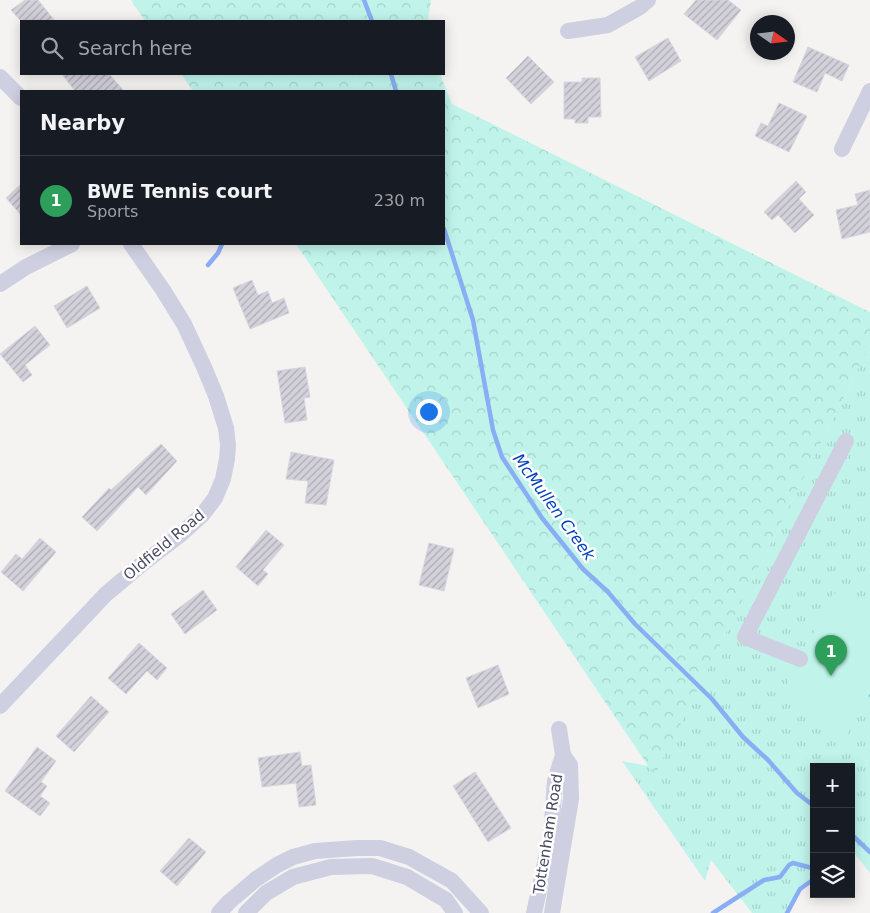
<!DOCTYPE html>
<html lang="en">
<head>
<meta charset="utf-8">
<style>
	body { margin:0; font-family:"DejaVu Sans",sans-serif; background:#20242c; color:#f1f3f6 }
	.controls { position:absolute; right:15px; bottom:15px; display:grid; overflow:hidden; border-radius:0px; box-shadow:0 2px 12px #0003 }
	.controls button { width:45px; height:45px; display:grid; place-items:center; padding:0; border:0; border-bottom:1px solid #363941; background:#171b24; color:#f1f3f6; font:25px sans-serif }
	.compass { position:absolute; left:750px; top:15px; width:45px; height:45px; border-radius:50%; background:#171b24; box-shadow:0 2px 12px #0003; rotate:104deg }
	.you { position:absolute; left:428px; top:411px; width:18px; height:18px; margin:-12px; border:4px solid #fff; border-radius:50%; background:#1a73e8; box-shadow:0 0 0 8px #1a73e833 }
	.badge { display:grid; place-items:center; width:32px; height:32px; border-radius:50%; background:#8c8cf5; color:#fff; font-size:16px; font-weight:700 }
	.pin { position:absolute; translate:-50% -41px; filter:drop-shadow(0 1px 2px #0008) }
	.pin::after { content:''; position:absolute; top:26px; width:18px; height:15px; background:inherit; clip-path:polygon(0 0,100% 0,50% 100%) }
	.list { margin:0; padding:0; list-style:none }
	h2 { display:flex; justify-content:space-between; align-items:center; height:65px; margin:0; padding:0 20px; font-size:21px }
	h2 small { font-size:16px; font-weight:400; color:#9ea1a6 }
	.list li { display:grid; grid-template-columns:32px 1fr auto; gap:15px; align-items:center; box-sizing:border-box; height:90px; padding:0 20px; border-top:1px solid #363941 }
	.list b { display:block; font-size:19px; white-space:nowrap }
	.list p { margin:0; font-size:16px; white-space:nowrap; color:#9ea1a6 }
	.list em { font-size:16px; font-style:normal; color:#9ea1a6 }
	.icon { flex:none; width:28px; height:28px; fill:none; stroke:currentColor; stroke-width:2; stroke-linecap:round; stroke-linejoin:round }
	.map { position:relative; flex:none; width:870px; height:913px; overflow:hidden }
	.search { position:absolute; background:#171b24; box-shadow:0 2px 12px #0003; left:20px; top:20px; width:425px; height:55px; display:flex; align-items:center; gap:12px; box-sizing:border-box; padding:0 18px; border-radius:0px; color:#9ea1a6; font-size:19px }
	.panel { position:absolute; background:#171b24; box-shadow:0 2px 12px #0003; left:20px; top:90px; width:425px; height:155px; border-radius:0px }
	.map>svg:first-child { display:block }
	.forest { fill:url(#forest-crowns) }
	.park { fill:url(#park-tufts) }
	.pitch { fill:#c0f4eb }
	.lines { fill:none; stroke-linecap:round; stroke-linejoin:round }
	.stream { stroke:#8aaef4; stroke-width:4.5 }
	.building { fill:url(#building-hatch); stroke:#d7d6de }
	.path { stroke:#74d5d1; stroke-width:2.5; stroke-dasharray:4 2.5; stroke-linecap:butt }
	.street { stroke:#cecfe0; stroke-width:16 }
	.labels { text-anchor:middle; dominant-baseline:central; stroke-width:5; stroke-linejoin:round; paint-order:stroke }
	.street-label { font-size:15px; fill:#484a62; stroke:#fff }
	.water-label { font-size:16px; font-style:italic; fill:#0141bc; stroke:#fff }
</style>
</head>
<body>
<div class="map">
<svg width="870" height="913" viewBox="0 0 870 913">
	<defs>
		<pattern id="forest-crowns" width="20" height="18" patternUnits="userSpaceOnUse" patternTransform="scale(1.25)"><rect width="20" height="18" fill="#c0f4eb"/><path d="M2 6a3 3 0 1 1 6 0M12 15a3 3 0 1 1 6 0" fill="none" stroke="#a6d3cc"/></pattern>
		<pattern id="park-tufts" width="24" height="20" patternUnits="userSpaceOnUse" patternTransform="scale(1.25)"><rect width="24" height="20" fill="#c0f4eb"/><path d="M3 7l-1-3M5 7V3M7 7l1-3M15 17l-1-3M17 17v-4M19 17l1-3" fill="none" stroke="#a6d3cc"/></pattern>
		<pattern id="building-hatch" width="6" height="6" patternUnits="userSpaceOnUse" patternTransform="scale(1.25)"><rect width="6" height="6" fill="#d3d1da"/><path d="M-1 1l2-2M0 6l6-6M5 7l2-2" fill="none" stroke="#adacb4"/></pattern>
	</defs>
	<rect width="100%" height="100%" fill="#f5f3f2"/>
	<g class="forest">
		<path d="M131,0H431L428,21H145Z"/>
		<path d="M181,74H440L452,104L870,312V345L655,776L296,244H444V91H193Z"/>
	</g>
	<path class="park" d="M870,345V873L851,849V767H814V872L786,913H752L711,860L705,881L622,761L648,766L655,775Z"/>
	<path class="pitch" d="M834,593L870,613V694L844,740L782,693Z"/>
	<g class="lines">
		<g class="stream">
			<path d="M364,0L372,21"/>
			<path d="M391,74L396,91"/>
			<path d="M444,229L473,320L493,430L502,457L542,518L583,569L608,592L635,624L712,699L743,737L768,760L797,793L814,806"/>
			<path d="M208,265L218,253L222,244"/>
			<path d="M851,834L870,852"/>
			<path d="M713,913L764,880L780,877L789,865L793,863L812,868L814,867"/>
			<path d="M787,913L800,889L814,879"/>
		</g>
	</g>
	<g class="building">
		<path d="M25,0H38L55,21H21L11,10Z"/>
		<path d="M696,0H728L741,10L717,40L684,14Z"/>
		<path d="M668,38L681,61L649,81L635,57Z"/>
		<path d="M808,47L849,65L842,81L825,73L817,92L793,82Z"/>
		<path d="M528,56L554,82L531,104L506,78Z"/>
		<path d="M62,74H109L124,91H75Z"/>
		<path d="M582,78H600L601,117H588V123H575V119H564V82H582Z"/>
		<path d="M779,103L807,116L789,152L755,136L761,123L768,126Z"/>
		<path d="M796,181L806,192L799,199L814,215L795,233L778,215L772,220L764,212Z"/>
		<path d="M21,184V215L6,198Z"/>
		<path d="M870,190V232L842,239L836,210L858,205L855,194Z"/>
		<path d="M252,280L258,295L268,291L272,303L284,298L289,313L250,329L233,288Z"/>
		<path d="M87,286L100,308L67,328L54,306Z"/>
		<path d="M35,326L50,345L25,365L32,375L23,382L0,354Z"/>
		<path d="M305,367L310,397L304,398L307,420L285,423L277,371Z"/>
		<path d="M161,444L177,461L146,495L138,487L97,531L82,517L109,488L111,490Z"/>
		<path d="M291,452L334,460L326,505L305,503L308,481L286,479Z"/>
		<path d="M266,530L284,545L263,570L268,574L258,586L236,567Z"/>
		<path d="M40,538L56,552L23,591L1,572L16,554L22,559Z"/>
		<path d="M429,543L454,549L444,591L419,585Z"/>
		<path d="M203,590L217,610L185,634L171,614Z"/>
		<path d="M139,643L167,668L157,680L147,671L126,694L108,678Z"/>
		<path d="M498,665L509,694L478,708L466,678Z"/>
		<path d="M91,696L109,712L74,752L56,736Z"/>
		<path d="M37,747L56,761L41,782L47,786L40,796L50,803L40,816L5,791Z"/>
		<path d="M300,752L302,766L311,765L316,805L299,807L296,783L262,787L258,758Z"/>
		<path d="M475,772L511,828L488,842L453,786Z"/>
		<path d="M189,838L206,852L177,886L160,871Z"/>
	</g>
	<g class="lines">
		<path class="path" d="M869,695L870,696"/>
		<g class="street">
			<path d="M568,31L608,25L640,7L648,0"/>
			<path d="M0,77L21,98"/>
			<path d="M842,149L870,91"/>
			<path d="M0,284L26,267L72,244"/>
			<path d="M800,659L745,637L846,441"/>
			<path d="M0,706L106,594L142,564L180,535L203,514L215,498L223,479L227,459L228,445L226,428L216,396L204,367L184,324L163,290L131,244"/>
			<path d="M219,913L229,902L256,879L277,865L293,857L315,851L357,848H380L409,857L452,881L481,913"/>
			<path d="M246,913L266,893L293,877L331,867L372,866L407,877L446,900L455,913"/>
			<path d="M534,913L551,836L555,781L563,755L559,729"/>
			<path d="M552,913L571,799L570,765L563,755"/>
		</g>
	</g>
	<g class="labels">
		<g class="street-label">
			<text transform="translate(164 545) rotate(-40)">Oldfield Road</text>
			<text transform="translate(548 834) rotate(-81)">Tottenham Road</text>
		</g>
		<g class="water-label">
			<text transform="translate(554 507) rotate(54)">McMullen Creek</text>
		</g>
	</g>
</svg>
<div class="controls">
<button>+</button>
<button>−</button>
<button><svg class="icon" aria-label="layers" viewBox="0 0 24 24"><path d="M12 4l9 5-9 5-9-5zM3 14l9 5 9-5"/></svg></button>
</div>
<svg class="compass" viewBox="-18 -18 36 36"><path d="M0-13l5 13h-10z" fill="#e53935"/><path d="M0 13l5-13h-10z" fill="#9ea1a6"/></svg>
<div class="you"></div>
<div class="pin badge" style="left:831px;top:676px;background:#2e9e5b">1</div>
<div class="search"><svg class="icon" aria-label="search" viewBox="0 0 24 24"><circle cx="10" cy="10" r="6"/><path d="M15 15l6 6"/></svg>Search here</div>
<section class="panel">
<h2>Nearby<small></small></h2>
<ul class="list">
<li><span class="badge" style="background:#2e9e5b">1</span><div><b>BWE Tennis court</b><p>Sports</p></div><em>230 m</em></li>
</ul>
</section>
</div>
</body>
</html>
